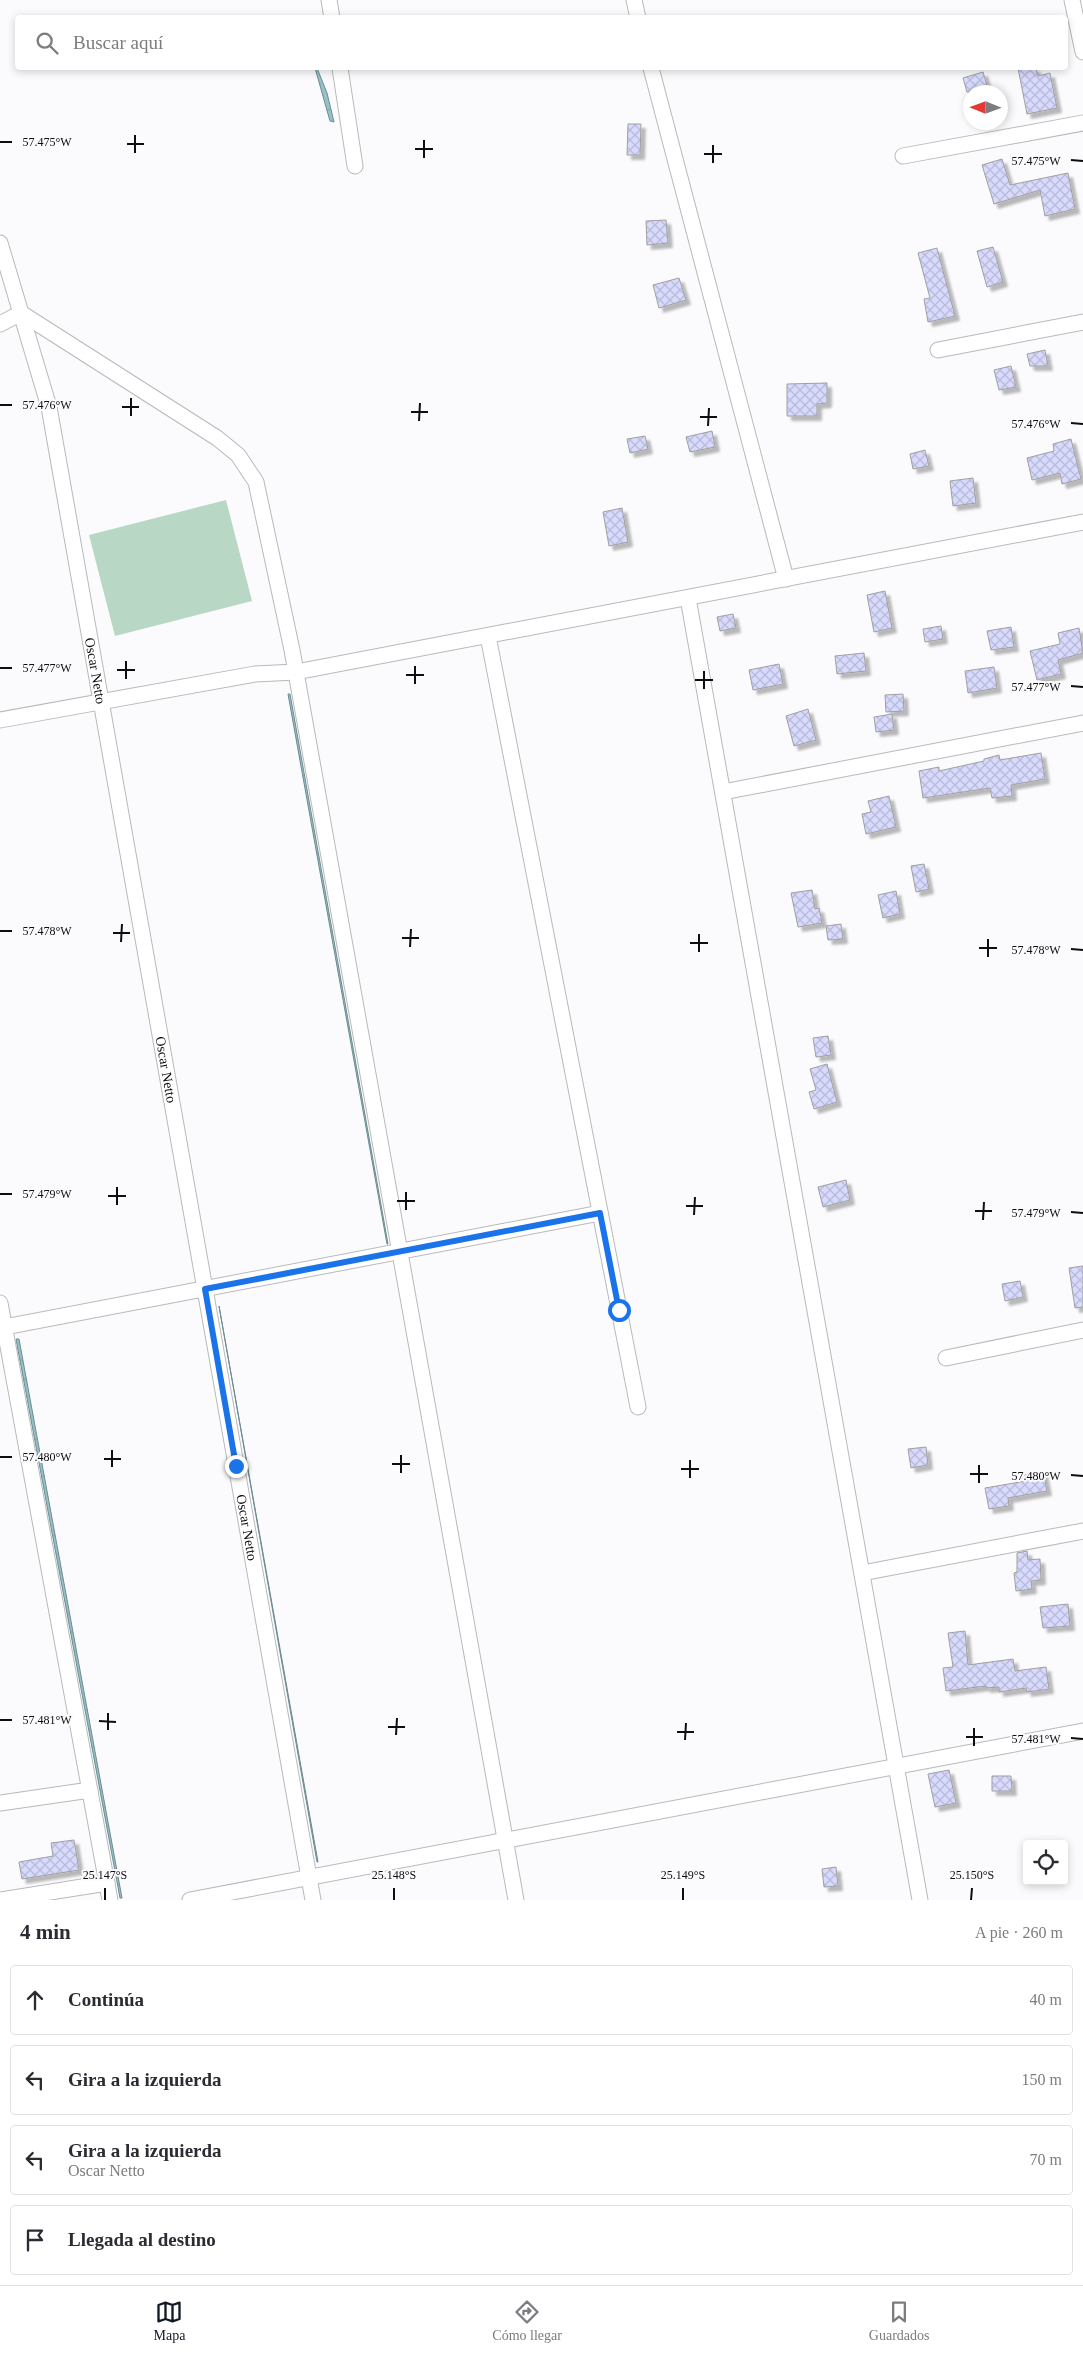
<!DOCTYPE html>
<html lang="es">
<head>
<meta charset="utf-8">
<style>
	body { margin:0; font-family:Georgia,serif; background:#f2f2f3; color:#2b2b33 }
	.controls { position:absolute; right:15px; bottom:15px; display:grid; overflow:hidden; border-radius:5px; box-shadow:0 2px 8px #0003 }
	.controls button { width:45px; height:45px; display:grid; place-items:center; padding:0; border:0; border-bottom:1px solid #e1e1e2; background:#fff; color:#2b2b33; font:25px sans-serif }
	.compass { position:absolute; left:963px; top:85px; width:45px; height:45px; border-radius:50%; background:#fff; box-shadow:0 2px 8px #0003; rotate:271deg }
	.stop { position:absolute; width:15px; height:15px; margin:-11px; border:4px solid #1a73e8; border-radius:50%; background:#fff }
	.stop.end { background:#1a73e8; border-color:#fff; box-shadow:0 1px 5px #0008 }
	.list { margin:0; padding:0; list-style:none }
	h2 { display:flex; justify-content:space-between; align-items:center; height:65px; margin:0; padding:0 20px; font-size:21px }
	h2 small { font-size:16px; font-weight:400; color:#7c7c81 }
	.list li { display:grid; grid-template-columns:32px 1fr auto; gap:15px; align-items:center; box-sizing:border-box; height:70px; margin:0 10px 10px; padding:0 10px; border:1px solid #e1e1e2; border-radius:5px }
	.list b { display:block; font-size:19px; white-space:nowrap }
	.list p { margin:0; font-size:16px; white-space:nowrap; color:#7c7c81 }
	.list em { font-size:16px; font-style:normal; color:#7c7c81 }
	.icon { flex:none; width:28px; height:28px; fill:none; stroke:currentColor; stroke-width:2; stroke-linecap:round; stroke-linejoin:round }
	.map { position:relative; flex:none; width:1083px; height:1900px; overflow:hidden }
	.search { position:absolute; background:#fff; box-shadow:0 2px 8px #0003; left:15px; right:15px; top:15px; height:55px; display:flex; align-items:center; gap:12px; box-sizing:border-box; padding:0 18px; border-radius:5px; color:#7c7c81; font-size:19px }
	.sheet { height:385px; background:#fff }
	nav { display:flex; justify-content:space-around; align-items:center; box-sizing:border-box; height:70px; border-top:1px solid #e1e1e2; background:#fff; font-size:14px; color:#7c7c81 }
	nav a { display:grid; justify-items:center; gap:2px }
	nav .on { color:#111827 }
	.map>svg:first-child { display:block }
	.park { fill:#b8d7c4 }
	.water { fill:url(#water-ripples); stroke:#6c8c91 }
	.building { fill:url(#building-cross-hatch); stroke:#9f9fa0; filter:url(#shadow) }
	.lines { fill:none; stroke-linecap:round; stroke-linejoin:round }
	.minor-casing { stroke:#b9b9bb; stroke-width:17 }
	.minor { stroke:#fff; stroke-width:15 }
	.route { stroke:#1a73e8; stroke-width:6 }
	.ticks { fill:none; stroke:#0e0e0f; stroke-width:2 }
	.labels { text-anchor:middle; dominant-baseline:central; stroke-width:4; stroke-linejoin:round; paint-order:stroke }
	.street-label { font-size:14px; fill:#0e0e0f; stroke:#fbfbfd }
	.ticks-label { font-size:12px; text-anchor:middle; fill:#0e0e0f; stroke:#fbfbfd; stroke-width:4; stroke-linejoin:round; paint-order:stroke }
</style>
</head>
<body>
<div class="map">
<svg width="1083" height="1900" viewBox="0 0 1083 1900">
	<defs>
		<pattern id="water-ripples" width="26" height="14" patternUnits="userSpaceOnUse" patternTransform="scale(1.25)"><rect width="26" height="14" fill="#95c2c9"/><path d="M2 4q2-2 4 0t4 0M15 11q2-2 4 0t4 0" fill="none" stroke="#7fa6ab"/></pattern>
		<pattern id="building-cross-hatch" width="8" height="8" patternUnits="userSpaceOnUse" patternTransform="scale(1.25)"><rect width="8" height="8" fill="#d8dafd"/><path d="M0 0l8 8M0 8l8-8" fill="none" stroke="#b8bad8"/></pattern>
		<filter id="shadow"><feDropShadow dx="4.5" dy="4.5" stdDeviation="1" flood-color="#0004"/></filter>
	</defs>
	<rect width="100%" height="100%" fill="#fbfbfd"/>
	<path class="park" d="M226,500L252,601L115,636L89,535Z"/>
	<g class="water">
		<path d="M315,68H317L327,93L334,122L330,121Z"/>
		<path d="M288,694H290L388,1244H387Z"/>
		<path d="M219,1306L318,1862H317Z"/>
		<path d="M16,1339H19L122,1898H120Z"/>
	</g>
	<g class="building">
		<path d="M1018,68H1036L1038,76L1050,73L1057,108L1027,114Z"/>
		<path d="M983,72L989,92H967L963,78Z"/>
		<path d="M628,124H641L640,155H627Z"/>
		<path d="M1002,159L1010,185L1068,173L1075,209L1045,216L1040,190L994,204L982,165Z"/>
		<path d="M666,220L668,243L647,245L646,221Z"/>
		<path d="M993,247L1003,282L987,287L977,251Z"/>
		<path d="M937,248L955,316L928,322L924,299L930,298L918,253Z"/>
		<path d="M679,278L686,300L659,308L653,285Z"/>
		<path d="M1045,350L1048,366H1030L1027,354Z"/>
		<path d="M1011,366L1016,387L999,390L994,370Z"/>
		<path d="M827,383V403L817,404V416H787V384Z"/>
		<path d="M712,431L715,447L690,452L686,437Z"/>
		<path d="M645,436L648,449L630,453L627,439Z"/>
		<path d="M1071,439L1081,479L1062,484L1060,473L1032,480L1027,458L1054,451L1053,444Z"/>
		<path d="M925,450L929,466L913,469L910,454Z"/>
		<path d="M973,478L976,503L953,506L950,481Z"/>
		<path d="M622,508L628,542L609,546L603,512Z"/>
		<path d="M885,591L892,628L874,632L867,595Z"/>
		<path d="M733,614L736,628L720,631L717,617Z"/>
		<path d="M941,626L943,639L925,642L923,629Z"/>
		<path d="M1011,627L1014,647L991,650L987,631Z"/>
		<path d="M1079,628L1083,653L1058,660L1061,674L1037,680L1030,651L1060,644L1058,633Z"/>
		<path d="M864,653L866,671L837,674L835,656Z"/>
		<path d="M779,664L783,684L753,690L749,670Z"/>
		<path d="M994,667L997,688L968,693L965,671Z"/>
		<path d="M903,694L904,711L886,712L885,695Z"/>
		<path d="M808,709L816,740L794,746L786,716Z"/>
		<path d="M892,714L894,730L876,732L874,717Z"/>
		<path d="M1041,753L1045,779L1011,785L1012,796L992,798L990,788L923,798L919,771L939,767V771L984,761V759L999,755L1000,760Z"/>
		<path d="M889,796L896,827L866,834L862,814L871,812L868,801Z"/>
		<path d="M924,864L929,889L916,892L911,866Z"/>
		<path d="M812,890L815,909L819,908L822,923L798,927L791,893Z"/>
		<path d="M896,891L900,914L883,918L878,895Z"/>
		<path d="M841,924L843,939L828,940L826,926Z"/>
		<path d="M828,1036L831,1055L816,1057L813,1038Z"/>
		<path d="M827,1064L837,1102L814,1109L809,1092L816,1090L810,1069Z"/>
		<path d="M846,1180L850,1200L823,1207L818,1187Z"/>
		<path d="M1083,1266V1307L1075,1308L1069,1268Z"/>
		<path d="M1020,1281L1023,1297L1005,1301L1002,1284Z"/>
		<path d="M926,1447L928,1465L911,1468L908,1449Z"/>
		<path d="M1043,1471L1047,1491L1008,1498L1009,1506L989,1509L985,1488L1026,1481L1025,1475Z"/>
		<path d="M1027,1551L1028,1560L1040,1559L1041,1580L1031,1581L1032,1589L1016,1591L1014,1573L1017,1572V1553Z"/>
		<path d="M1068,1604L1070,1626L1043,1628L1040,1607Z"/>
		<path d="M965,1631L968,1665L1013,1659L1015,1671L1046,1667L1049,1689L1027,1692L1026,1688L999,1692V1687L986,1688V1686L946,1691L943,1668L953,1667L948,1633Z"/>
		<path d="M949,1770L956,1803L935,1807L928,1774Z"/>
		<path d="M992,1776H1011L1012,1791H992Z"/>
		<path d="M74,1840L79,1870L22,1879L19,1862L53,1856L51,1843Z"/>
		<path d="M836,1867L838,1886L824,1887L822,1869Z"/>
	</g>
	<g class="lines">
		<g class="minor-casing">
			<g id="minor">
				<path d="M329,0L332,18"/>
				<path d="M634,0L638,18"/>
				<path d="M1072,0L1083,52"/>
				<path d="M340,68L355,166"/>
				<path d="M651,68L786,579"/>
				<path d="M903,156L1083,123"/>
				<path id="s1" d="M0,243L49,407L313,1900"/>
				<path d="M0,324L21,313L217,438L238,455L256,482L292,650L516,1900"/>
				<path d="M938,350L1083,322"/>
				<path d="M688,598L920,1900"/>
				<path d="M488,636L638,1407"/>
				<path d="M0,720L255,674L296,672L1083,522"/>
				<path d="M723,792L1083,723"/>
				<path d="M0,1303L110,1900"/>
				<path d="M0,1328L600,1213"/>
				<path d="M946,1358L1083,1330"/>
				<path d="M862,1573L1083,1531"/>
				<path d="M0,1803L90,1790"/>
				<path d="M0,1900L107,1883"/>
				<path d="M190,1900L1083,1731"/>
			</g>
		</g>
		<use href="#minor" class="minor"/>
	</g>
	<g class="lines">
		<path class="route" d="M236,1466L205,1289L600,1213L619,1310"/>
	</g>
	<path class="ticks" d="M0,142H12M127,144H144M415,149H433M135,153V135M704,154H722M424,158V140M1071,160L1083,161M713,163V145M0,405H12M122,407H139M411,412H428M131,416V398M700,417H717M419,421L420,403M1071,423L1083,424M708,426L709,408M0,668H12M117,670H135M406,675H424M126,679V661M695,680H713M415,684V666M1071,686L1083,687M704,689V671M0,931H12M113,933H130M402,938H419M121,942L122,924M690,943H708M410,947L411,929M979,948H997M1071,949L1083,950M699,952V934M988,957V939M0,1194H12M108,1196H126M397,1201H415M117,1205V1187M686,1206H703M406,1210V1192M975,1211H992M1071,1212L1083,1213M694,1215L695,1197M983,1220L984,1202M0,1457H12M104,1459H121M392,1464H410M112,1467V1450M681,1469H699M401,1473V1455M970,1474H988M1071,1475L1083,1476M690,1478V1460M979,1483V1465M0,1720H12M99,1721L116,1722M388,1727H405M108,1730V1713M677,1732H694M396,1735L397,1718M966,1737H983M1071,1738L1083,1739M685,1740L686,1723M974,1746V1728M105,1900V1888M394,1900V1888M683,1900V1888M971,1900L972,1888"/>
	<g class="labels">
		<g class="street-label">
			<text stroke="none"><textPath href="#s1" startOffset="439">Oscar Netto</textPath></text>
			<text stroke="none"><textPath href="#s1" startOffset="844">Oscar Netto</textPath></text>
			<text stroke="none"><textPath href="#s1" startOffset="1309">Oscar Netto</textPath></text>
		</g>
	</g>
	<g class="ticks-label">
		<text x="47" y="146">57.475°W</text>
		<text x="1036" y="165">57.475°W</text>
		<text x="47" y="409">57.476°W</text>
		<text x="1036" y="428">57.476°W</text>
		<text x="47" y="672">57.477°W</text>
		<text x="1036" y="691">57.477°W</text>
		<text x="47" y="935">57.478°W</text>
		<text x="1036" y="954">57.478°W</text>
		<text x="47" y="1198">57.479°W</text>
		<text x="1036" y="1217">57.479°W</text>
		<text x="47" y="1461">57.480°W</text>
		<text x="1036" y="1480">57.480°W</text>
		<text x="47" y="1724">57.481°W</text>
		<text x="1036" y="1743">57.481°W</text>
		<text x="105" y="1879">25.147°S</text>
		<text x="394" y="1879">25.148°S</text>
		<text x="683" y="1879">25.149°S</text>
		<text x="972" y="1879">25.150°S</text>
	</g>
</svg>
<div class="controls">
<button><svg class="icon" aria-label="locate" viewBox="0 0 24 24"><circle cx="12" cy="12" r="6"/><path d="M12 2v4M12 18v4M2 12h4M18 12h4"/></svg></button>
</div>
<svg class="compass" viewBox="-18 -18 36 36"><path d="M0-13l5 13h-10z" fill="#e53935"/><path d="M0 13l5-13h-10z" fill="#7c7c81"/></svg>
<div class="stop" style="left:619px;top:1310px"></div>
<div class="stop end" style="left:236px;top:1466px"></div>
<div class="search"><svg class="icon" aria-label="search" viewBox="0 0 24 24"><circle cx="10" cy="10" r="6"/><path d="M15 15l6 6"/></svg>Buscar aquí</div>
</div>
<section class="sheet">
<h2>4 min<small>A pie · 260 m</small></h2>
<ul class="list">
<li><svg class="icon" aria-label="ahead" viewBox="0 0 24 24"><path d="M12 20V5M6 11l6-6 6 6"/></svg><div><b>Continúa</b></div><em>40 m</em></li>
<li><svg class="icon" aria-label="left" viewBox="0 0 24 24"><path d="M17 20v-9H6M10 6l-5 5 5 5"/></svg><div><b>Gira a la izquierda</b></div><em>150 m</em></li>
<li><svg class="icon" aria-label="left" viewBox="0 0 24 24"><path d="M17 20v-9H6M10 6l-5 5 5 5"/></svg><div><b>Gira a la izquierda</b><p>Oscar Netto</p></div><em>70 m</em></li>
<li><svg class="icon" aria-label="arrive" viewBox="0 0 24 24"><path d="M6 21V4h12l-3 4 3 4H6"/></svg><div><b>Llegada al destino</b></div></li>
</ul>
</section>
<nav>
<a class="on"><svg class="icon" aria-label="map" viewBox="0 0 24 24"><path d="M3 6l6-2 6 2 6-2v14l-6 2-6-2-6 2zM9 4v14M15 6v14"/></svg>Mapa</a>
<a><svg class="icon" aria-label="directions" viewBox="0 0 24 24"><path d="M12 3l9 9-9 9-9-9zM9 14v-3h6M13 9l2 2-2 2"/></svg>Cómo llegar</a>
<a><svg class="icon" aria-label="saved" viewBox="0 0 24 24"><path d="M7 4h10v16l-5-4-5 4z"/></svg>Guardados</a>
</nav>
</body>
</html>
